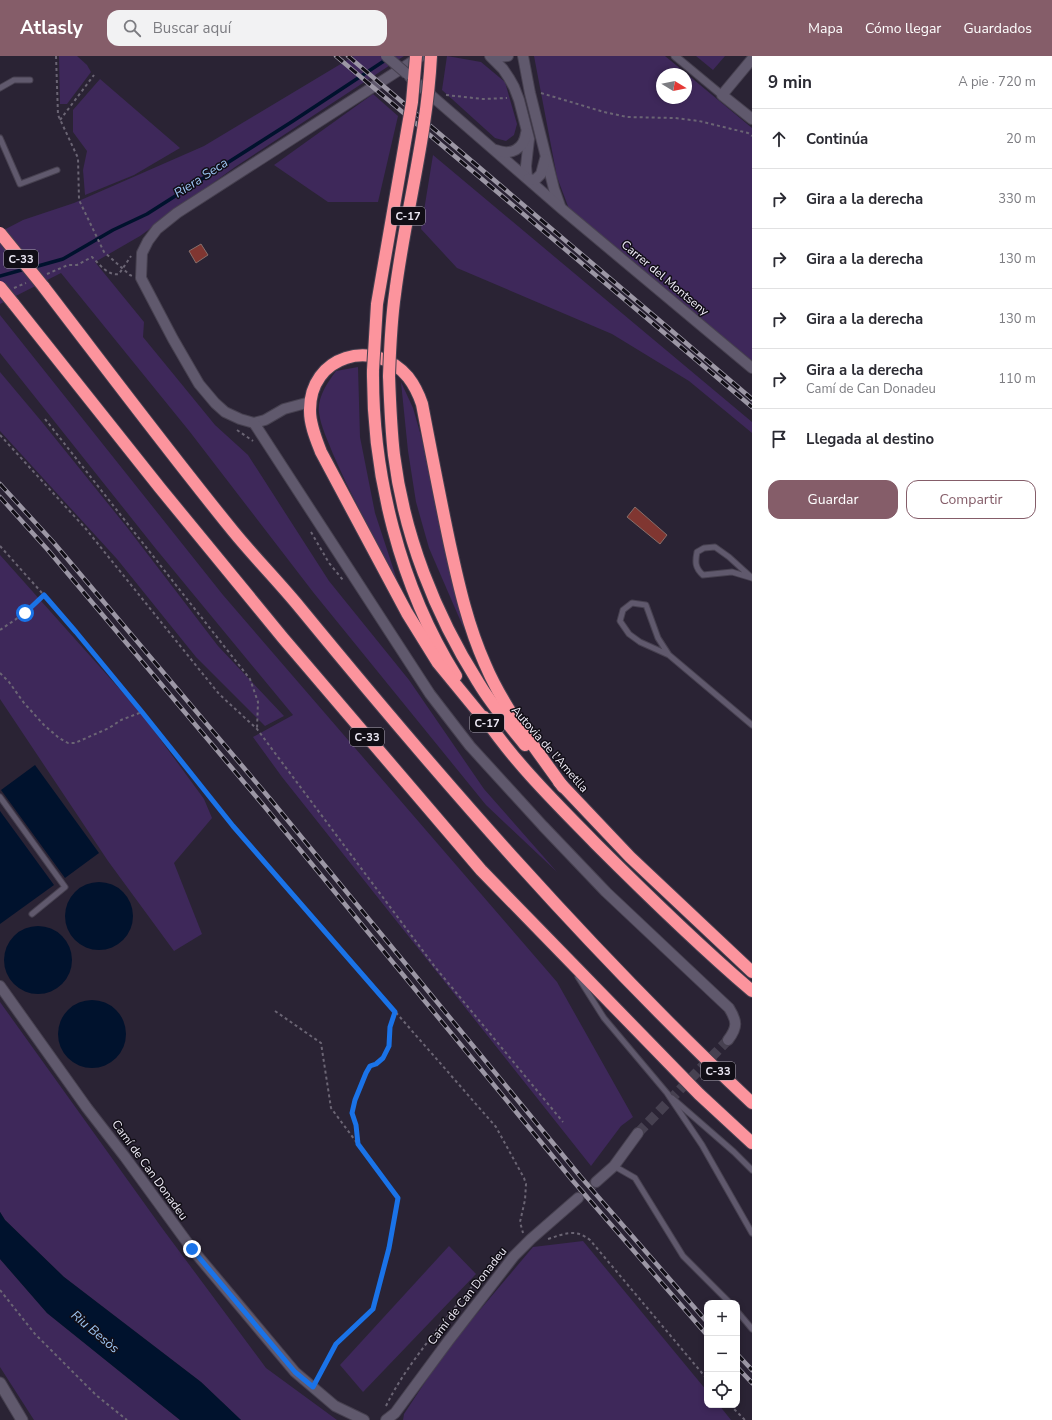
<!DOCTYPE html>
<html lang="es">
<head>
<meta charset="utf-8">
<style>
	body { margin:0; font-family:"Nunito Sans",sans-serif; background:#f2f2f3; color:#2b2b33 }
	.controls { position:absolute; right:12px; bottom:12px; display:grid; overflow:hidden; border-radius:8px; box-shadow:0 2px 6px #0003 }
	.controls button { width:36px; height:36px; display:grid; place-items:center; padding:0; border:0; border-bottom:1px solid #e1e1e2; background:#fff; color:#2b2b33; font:20px sans-serif }
	.compass { position:absolute; left:656px; top:12px; width:36px; height:36px; border-radius:50%; background:#fff; box-shadow:0 2px 6px #0003; rotate:100deg }
	.stop { position:absolute; width:12px; height:12px; margin:-9px; border:3px solid #1a73e8; border-radius:50%; background:#fff }
	.stop.end { background:#1a73e8; border-color:#fff; box-shadow:0 1px 4px #0008 }
	.list { margin:0; padding:0; list-style:none }
	h2 { display:flex; justify-content:space-between; align-items:center; height:52px; margin:0; padding:0 16px; font-size:17px }
	h2 small { font-size:13px; font-weight:400; color:#7c7c81 }
	.list li { display:grid; grid-template-columns:26px 1fr auto; gap:12px; align-items:center; box-sizing:border-box; height:60px; padding:0 16px; border-top:1px solid #e1e1e2 }
	.list b { display:block; font-size:15px; white-space:nowrap }
	.list p { margin:0; font-size:13px; white-space:nowrap; color:#7c7c81 }
	.list em { font-size:13px; font-style:normal; color:#7c7c81 }
	.actions { display:flex; gap:8px; padding:12px 16px }
	.actions a { flex:1; padding:9px 0; border:1px solid #855d69; border-radius:12px; text-align:center; font-size:14px; color:#855d69 }
	.actions .main { background:#855d69; color:#fff }
	.icon { flex:none; width:22px; height:22px; fill:none; stroke:currentColor; stroke-width:2; stroke-linecap:round; stroke-linejoin:round }
	.map { position:relative; flex:none; width:752px; height:1364px; overflow:hidden }
	header { display:flex; align-items:center; gap:24px; box-sizing:border-box; height:56px; padding:0 20px; background:#855d69; color:#fff }
	header strong { font-size:19px }
	nav { display:flex; gap:22px; margin-inline-start:auto; font-size:14px }
	.search { width:280px; height:36px; background:#f2f2f3; display:flex; align-items:center; gap:10px; box-sizing:border-box; padding:0 14px; border-radius:12px; color:#7c7c81; font-size:15px }
	main { display:flex }
	aside { flex:1; background:#fff }
	.map>svg:first-child { display:block }
	.green { fill:#3e285a; fill-rule:evenodd }
	.water { fill:#00122d }
	.lines { fill:none; stroke-linecap:round; stroke-linejoin:round }
	.stream { stroke:#00122d; stroke-width:3.5 }
	.building { fill:#803631; stroke:#876e6a }
	.minor-tunnel { stroke:#474151; stroke-width:10; stroke-dasharray:10 5; stroke-linecap:butt }
	.service-casing { stroke:#474150; stroke-width:7 }
	.pedestrian-casing { stroke:#474150; stroke-width:9 }
	.minor-casing { stroke:#474150; stroke-width:12 }
	.tertiary-casing { stroke:#474150; stroke-width:13 }
	.motorway-casing { stroke:#474150; stroke-width:14 }
	.path { stroke:#6b6574; stroke-width:2; stroke-dasharray:3 3; stroke-linecap:butt }
	.service { stroke:#60596d; stroke-width:5 }
	.pedestrian { stroke:#60596d; stroke-width:7 }
	.minor { stroke:#60596d; stroke-width:10 }
	.tertiary { stroke:#60596d; stroke-width:11 }
	.motorway { stroke:#fc949d; stroke-width:12 }
	.rail-casing { stroke:#9c97a5; stroke-width:4.5 }
	.rail { stroke:#110e16; stroke-width:3; stroke-dasharray:9; stroke-linecap:butt }
	.minor-bridge-casing { stroke:#474150; stroke-width:12; stroke-linecap:butt }
	.motorway-bridge-casing { stroke:#474150; stroke-width:14; stroke-linecap:butt }
	.minor-bridge { stroke:#60596d; stroke-width:10 }
	.motorway-bridge { stroke:#fc949d; stroke-width:12 }
	.route { stroke:#1a73e8; stroke-width:5 }
	.labels { text-anchor:middle; dominant-baseline:central; stroke-width:3; stroke-linejoin:round; paint-order:stroke }
	.shield { fill:#110e16; stroke:#aca8b3; stroke-width:1 }
	.shield-label { font-size:11px; font-weight:bold; fill:#eeeaf6 }
	.street-label { font-size:12px; fill:#eeeaf6; stroke:#110e16 }
	.water-label { font-size:13px; font-style:italic; fill:#9dc6f5; stroke:#110e16 }
</style>
</head>
<body>
<header>
<strong>Atlasly</strong>
<div class="search"><svg class="icon" aria-label="search" viewBox="0 0 24 24"><circle cx="10" cy="10" r="6"/><path d="M15 15l6 6"/></svg>Buscar aquí</div>
<nav><a>Mapa</a><a>Cómo llegar</a><a>Guardados</a></nav>
</header>
<main>
<div class="map">
<svg width="752" height="1364" viewBox="0 0 752 1364">
	<rect width="100%" height="100%" fill="#2a2334"/>
	<g class="green">
		<path d="M59,0H77L87,9L91,16L67,48H60Z"/>
		<path d="M354,0H404L235,111L140,180L95,206L144,266L143,281L215,369L248,399L329,525L409,624L484,733L557,816L486,749L313,536L190,376L61,217L0,248V176L23,164L74,147L204,90Z"/>
		<path d="M447,0L481,6L505,26L517,68L514,79L506,85L495,82L442,34Z"/>
		<path d="M534,0H665L752,72V305L569,153L557,121ZM662,18H686V42H662Z"/>
		<path d="M696,0H725L713,14Z"/>
		<path d="M100,23L180,92L134,119L85,139L83,114L87,95L73,76V54Z"/>
		<path d="M373,38L398,60L378,146H328L274,109Z"/>
		<path d="M433,99L752,366V377L689,325L612,278L457,212L421,173Z"/>
		<path d="M0,259L223,539L557,926L633,1061L621,1070L591,1110L282,721L253,681L293,659L156,493L0,297Z"/>
		<path d="M358,311L360,381L375,457L398,527C376,485 352,442 333,398C328,385 321,371 319,357C317,342 327,327 336,315Z"/>
		<path d="M0,316L42,366L126,470L218,590L284,660L265,670L196,601L117,503L0,375Z"/>
		<path d="M401,326L413,352L425,394L464,573L429,492L416,446L408,395Z"/>
		<path d="M0,499L141,657L204,743L212,762L174,807L202,878L174,895L108,805L0,643Z"/>
		<path d="M0,946L162,1172L266,1312L337,1364H241L201,1326L64,1221L5,1164L0,1156Z"/>
		<path d="M583,1185L707,1335V1349H719L731,1364H403L404,1358L447,1293L533,1191Z"/>
		<path d="M449,1190L476,1218L363,1336L340,1309Z"/>
		<path d="M0,1203L47,1257L180,1364H34L0,1311Z"/>
	</g>
	<g class="water">
		<path d="M35,709L99,797L65,822L1,734Z"/>
		<path d="M0,755L54,829L0,868Z"/>
		<circle cx="99" cy="860" r="34"/>
		<circle cx="38" cy="904" r="34"/>
		<circle cx="92" cy="978" r="34"/>
		<path d="M0,1156L5,1164L64,1221L201,1326L241,1364H180L47,1257L0,1203Z"/>
	</g>
	<g class="lines">
		<g class="stream">
			<path d="M31,212L63,203L113,174L147,158L293,65L387,3"/>
			<path d="M0,220L25,213"/>
		</g>
	</g>
	<g class="building">
		<path d="M201,188L208,199L196,207L189,195Z"/>
		<path d="M635,451L667,479L660,488L627,461Z"/>
	</g>
	<g class="lines">
		<g class="minor-tunnel">
			<path d="M638,1077L728,984"/>
			<path d="M578,1142L596,1126"/>
		</g>
		<g class="service-casing">
			<g id="service">
				<path d="M0,32L14,24H30"/>
				<path d="M0,82L20,128L57,114"/>
				<path d="M752,522L732,516L703,519C695,512 695,506 697,496L704,492L715,491L729,501L752,522"/>
				<path d="M669,599L640,586L629,578L620,565L623,554L632,547L646,549L658,582L669,599L752,669"/>
				<path d="M0,741L65,831L32,858"/>
				<path d="M578,921L604,962L667,1037L702,1089L752,1177"/>
				<path d="M672,1042L734,1096L752,1114"/>
				<path d="M614,1110L635,1122L683,1200L730,1247"/>
				<path d="M737,1255L752,1273"/>
			</g>
		</g>
		<g class="pedestrian-casing">
			<path id="pedestrian" d="M675,0L722,39"/>
		</g>
		<g class="minor-casing">
			<g id="minor">
				<path d="M490,0L503,13L509,22L514,31L519,44L529,83L526,110L527,122"/>
				<path d="M493,0L497,1L508,0"/>
				<path d="M523,0L530,37L554,133L560,150"/>
				<path d="M752,3L722,39L752,63"/>
				<path d="M410,21L562,153L752,312"/>
				<path d="M496,94C511,100 524,93 526,77"/>
				<path d="M528,123L535,124L541,118L545,103"/>
				<path d="M310,346L284,353L265,364L254,367L240,363L225,356L215,347L199,328L173,283L141,222L142,197L148,185L157,173L177,157L421,0"/>
				<path d="M254,367L430,638L470,690L543,770L606,836L729,952C737,965 738,971 728,984"/>
				<path d="M0,930L87,1052L125,1101L192,1193L295,1316L335,1350L364,1364"/>
				<path d="M596,1126L614,1110L638,1077"/>
				<path d="M386,1364L395,1357L449,1284L514,1200L531,1183L578,1142"/>
			</g>
		</g>
		<g class="tertiary-casing">
			<path id="tertiary" d="M0,1327L22,1364"/>
		</g>
		<g class="motorway-casing">
			<g id="motorway">
				<path d="M43,230C106,312 168,395 233,475C255,502 279,526 301,553C442,725 589,894 752,1047"/>
				<path d="M13,247L160,432L283,582L481,814L699,1038L752,1087"/>
				<path d="M373,314C372,418 400,531 456,620"/>
				<path d="M389,320C390,347 391,373 394,399C404,479 435,558 478,626C491,648 508,668 525,689"/>
				<path d="M484,661C515,707 556,747 595,787C646,838 697,888 752,935"/>
				<path d="M488,668L438,607L407,557L321,396C316,383 310,369 310,355C309,299 374,281 408,321C415,330 419,339 422,348C431,395 440,442 450,489C459,530 468,570 485,608C503,651 536,693 563,731"/>
				<path d="M559,726L630,801L752,916"/>
			</g>
		</g>
		<g class="path">
			<path d="M56,0L58,59L78,102L79,144L104,196L130,219L132,220"/>
			<path d="M541,37L604,56L627,61L675,62L699,65L748,77L752,80"/>
			<path d="M446,39L483,43L507,42"/>
			<path d="M60,64L94,19"/>
			<path d="M47,218L68,209H77L92,201C100,209 108,220 119,218L131,200"/>
			<path d="M14,232L26,227"/>
			<path d="M45,363L250,623L258,646L257,673"/>
			<path d="M237,374L253,385"/>
			<path d="M0,379L86,473L219,638L257,673L435,911L563,1066"/>
			<path d="M311,476L329,507L343,524"/>
			<path d="M0,490L76,575L167,686L233,770L496,1071L524,1122L526,1128L525,1144L520,1166L523,1177"/>
			<path d="M0,574L25,557L44,539"/>
			<path d="M0,617L9,626L24,647L44,669L59,682L68,687H75L109,672L121,664L142,656"/>
			<path d="M275,955L321,987L331,1052L398,1142L389,1192L373,1253L336,1288L317,1323"/>
			<path d="M358,1087L356,1069L352,1057L355,1044L366,1017L370,1011L376,1008L383,1002L389,990L390,971L395,957"/>
			<path d="M548,1183C564,1178 575,1172 590,1184L707,1323"/>
			<path d="M0,1234L35,1278L96,1339L127,1364"/>
			<path d="M730,1349L745,1364"/>
			<path d="M386,1350C400,1321 420,1296 439,1271C460,1245 481,1219 504,1194"/>
		</g>
		<use href="#service" class="service"/>
		<use href="#pedestrian" class="pedestrian"/>
		<use href="#minor" class="minor"/>
		<use href="#tertiary" class="tertiary"/>
		<use href="#motorway" class="motorway"/>
		<g class="rail-casing">
			<g id="rail">
				<path d="M336,0L752,351"/>
				<path d="M348,0L752,343"/>
				<path d="M0,428L54,487L271,744L580,1120L707,1266"/>
				<path d="M0,441L47,493L264,750L573,1125L707,1279"/>
				<path d="M737,1298L752,1314"/>
				<path d="M737,1311L752,1327"/>
			</g>
		</g>
		<use href="#rail" class="rail"/>
		<g class="minor-bridge-casing">
			<path id="minor-bridge" d="M386,0L407,18"/>
		</g>
		<g class="motorway-bridge-casing">
			<g id="motorway-bridge">
				<path d="M0,177L43,230"/>
				<path d="M0,231L13,247"/>
				<path d="M373,314L377,248L412,46L416,0"/>
				<path d="M389,320C390,293 391,265 395,238C405,158 427,81 431,0"/>
			</g>
		</g>
		<use href="#minor-bridge" class="minor-bridge"/>
		<use href="#motorway-bridge" class="motorway-bridge"/>
	</g>
	<g class="lines">
		<path class="route" d="M25,557L44,539L76,576L142,656L233,770L395,956L390,971L389,990L383,1002L376,1008L370,1010L366,1017L355,1044L352,1057L356,1069L358,1088L398,1142L389,1192L373,1253L336,1288L313,1331L295,1316L192,1193"/>
	</g>
	<g class="labels">
		<g class="shield">
			<rect x="391" y="151" width="34" height="18" rx="3"/>
			<rect x="4" y="194" width="34" height="18" rx="3"/>
			<rect x="470" y="658" width="34" height="18" rx="3"/>
			<rect x="350" y="672" width="34" height="18" rx="3"/>
			<rect x="701" y="1006" width="34" height="18" rx="3"/>
		</g>
		<g class="shield-label">
			<text x="408" y="160">C-17</text>
			<text x="21" y="203">C-33</text>
			<text x="487" y="667">C-17</text>
			<text x="367" y="681">C-33</text>
			<text x="718" y="1015">C-33</text>
		</g>
		<g class="street-label">
			<text transform="translate(665 222) rotate(40)">Carrer del Montseny</text>
			<text transform="translate(550 693) rotate(49)">Autovia de l'Ametlla</text>
			<text transform="translate(150 1114) rotate(54)">Camí de Can Donadeu</text>
			<text transform="translate(467 1240) rotate(-52)">Camí de Can Donadeu</text>
		</g>
		<g class="water-label">
			<text transform="translate(201 122) rotate(-33)">Riera Seca</text>
			<text transform="translate(95 1276) rotate(40)">Riu Besòs</text>
		</g>
	</g>
</svg>
<div class="controls">
<button>+</button>
<button>−</button>
<button><svg class="icon" aria-label="locate" viewBox="0 0 24 24"><circle cx="12" cy="12" r="6"/><path d="M12 2v4M12 18v4M2 12h4M18 12h4"/></svg></button>
</div>
<svg class="compass" viewBox="-18 -18 36 36"><path d="M0-13l5 13h-10z" fill="#e53935"/><path d="M0 13l5-13h-10z" fill="#7c7c81"/></svg>
<div class="stop" style="left:25px;top:557px"></div>
<div class="stop end" style="left:192px;top:1193px"></div>
</div>
<aside>
<h2>9 min<small>A pie · 720 m</small></h2>
<ul class="list">
<li><svg class="icon" aria-label="ahead" viewBox="0 0 24 24"><path d="M12 20V5M6 11l6-6 6 6"/></svg><div><b>Continúa</b></div><em>20 m</em></li>
<li><svg class="icon" aria-label="right" viewBox="0 0 24 24"><path d="M7 20v-9h11M14 6l5 5-5 5"/></svg><div><b>Gira a la derecha</b></div><em>330 m</em></li>
<li><svg class="icon" aria-label="right" viewBox="0 0 24 24"><path d="M7 20v-9h11M14 6l5 5-5 5"/></svg><div><b>Gira a la derecha</b></div><em>130 m</em></li>
<li><svg class="icon" aria-label="right" viewBox="0 0 24 24"><path d="M7 20v-9h11M14 6l5 5-5 5"/></svg><div><b>Gira a la derecha</b></div><em>130 m</em></li>
<li><svg class="icon" aria-label="right" viewBox="0 0 24 24"><path d="M7 20v-9h11M14 6l5 5-5 5"/></svg><div><b>Gira a la derecha</b><p>Camí de Can Donadeu</p></div><em>110 m</em></li>
<li><svg class="icon" aria-label="arrive" viewBox="0 0 24 24"><path d="M6 21V4h12l-3 4 3 4H6"/></svg><div><b>Llegada al destino</b></div></li>
</ul>
<div class="actions"><a class="main">Guardar</a><a>Compartir</a></div>
</aside>
</main>
</body>
</html>
